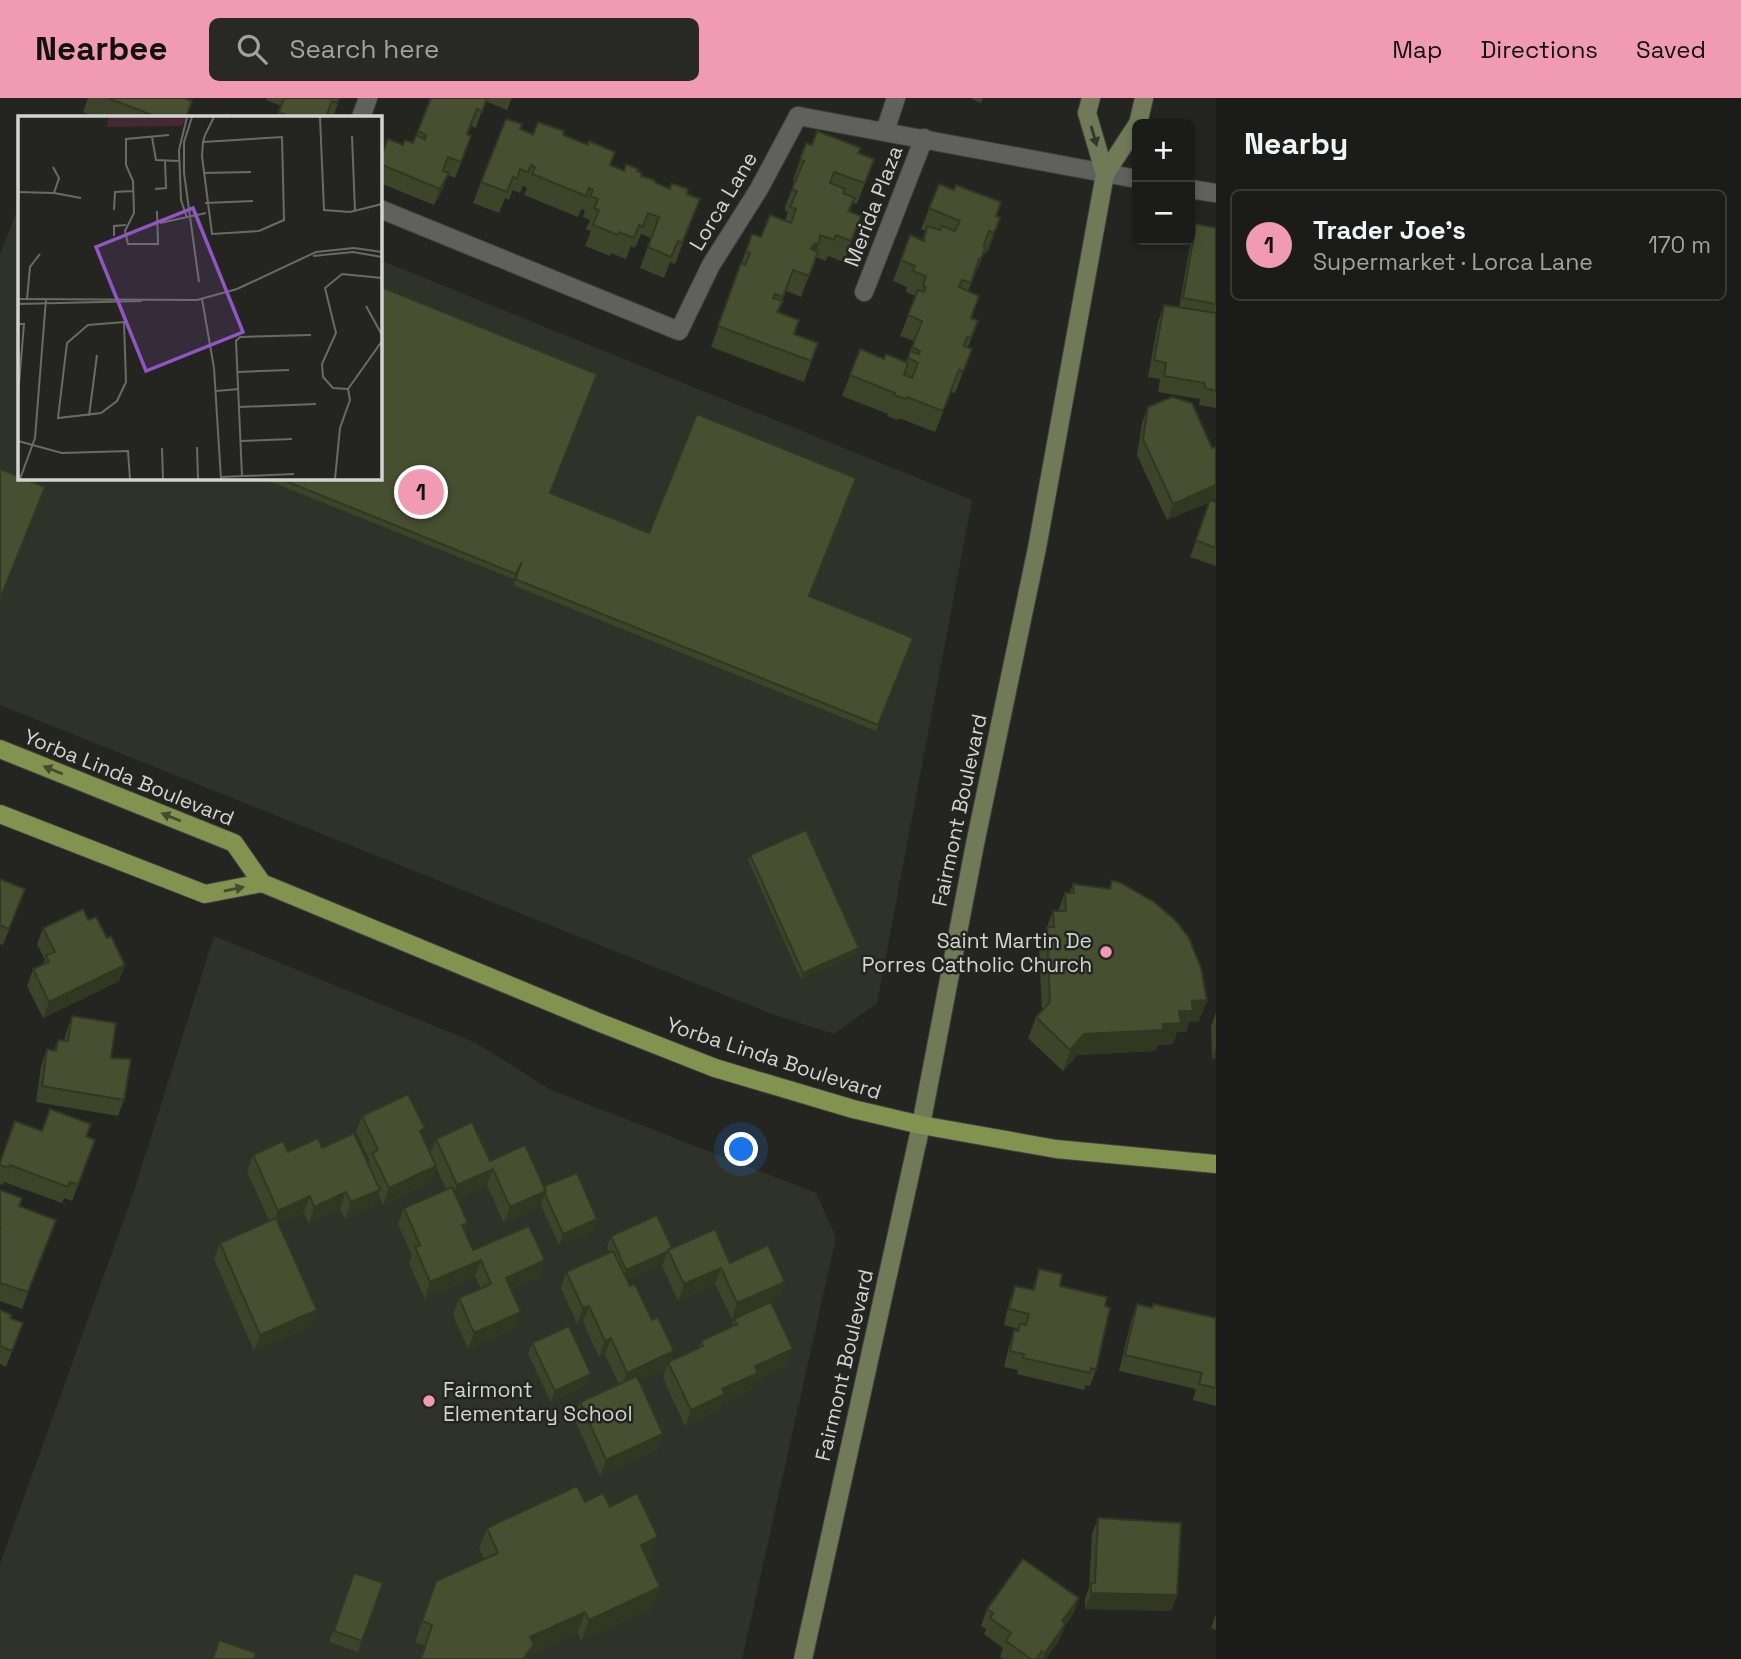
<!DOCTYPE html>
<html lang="en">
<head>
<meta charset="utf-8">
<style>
	body { margin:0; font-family:"Space Grotesk",sans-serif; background:#282926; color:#f1f3f6 }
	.controls { position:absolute; right:21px; top:21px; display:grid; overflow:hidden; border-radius:10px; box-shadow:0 4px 10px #0003 }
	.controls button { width:63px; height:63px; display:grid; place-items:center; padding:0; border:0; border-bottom:2px solid #393a38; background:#1b1c19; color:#f1f3f6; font:35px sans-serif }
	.you { position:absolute; left:742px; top:1052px; width:24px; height:24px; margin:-18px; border:5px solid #fff; border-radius:50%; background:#1a73e8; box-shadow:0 0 0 10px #1a73e833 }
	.badge { display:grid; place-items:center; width:46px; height:46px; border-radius:50%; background:#f09ab4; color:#111; font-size:23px; font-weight:700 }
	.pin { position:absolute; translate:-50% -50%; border:4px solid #fff; box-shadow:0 2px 7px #0006 }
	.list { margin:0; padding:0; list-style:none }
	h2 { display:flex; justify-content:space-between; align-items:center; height:91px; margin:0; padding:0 28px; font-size:30px }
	h2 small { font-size:23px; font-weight:400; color:#a0a1a2 }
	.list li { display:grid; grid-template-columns:46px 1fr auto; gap:21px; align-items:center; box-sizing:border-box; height:112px; margin:0 14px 14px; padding:0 14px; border:2px solid #393a38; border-radius:10px }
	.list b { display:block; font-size:26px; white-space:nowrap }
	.list p { margin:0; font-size:23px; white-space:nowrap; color:#a0a1a2 }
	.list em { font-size:23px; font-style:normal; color:#a0a1a2 }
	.icon { flex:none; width:38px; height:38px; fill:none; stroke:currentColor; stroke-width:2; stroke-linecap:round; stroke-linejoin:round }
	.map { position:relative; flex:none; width:1216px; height:1561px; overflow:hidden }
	header { display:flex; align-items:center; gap:42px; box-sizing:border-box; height:98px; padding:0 35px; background:#f09ab4; color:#111 }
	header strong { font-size:33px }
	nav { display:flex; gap:38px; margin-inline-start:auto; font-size:24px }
	.search { width:490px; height:63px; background:#282926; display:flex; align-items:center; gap:18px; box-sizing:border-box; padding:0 24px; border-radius:10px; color:#a0a1a2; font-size:26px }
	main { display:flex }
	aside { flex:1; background:#1b1c19 }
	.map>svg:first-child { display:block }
	.built { fill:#2f3229 }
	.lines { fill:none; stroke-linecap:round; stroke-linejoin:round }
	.street-casing { stroke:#40413e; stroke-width:20 }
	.secondary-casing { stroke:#40413e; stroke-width:20 }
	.primary-casing { stroke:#40413e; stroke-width:20 }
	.street { stroke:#60615d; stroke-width:18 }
	.secondary { stroke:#717956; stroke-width:18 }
	.primary { stroke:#82924f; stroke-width:18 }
	.wall { fill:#3d4429 }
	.shaded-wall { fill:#323722 }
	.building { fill:#474f30; stroke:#323722; stroke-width:2 }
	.oneway { fill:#33362c }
	.oneway2 { fill:#454b31 }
	.poi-dot { fill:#f09ab4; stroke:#242521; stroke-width:2.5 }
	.labels { text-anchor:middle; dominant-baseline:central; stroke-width:5; stroke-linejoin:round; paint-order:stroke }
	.street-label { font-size:21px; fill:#d3d4d1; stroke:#242521 }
	.poi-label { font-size:21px; fill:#d3d4d1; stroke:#242521; text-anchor:end }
	.inset-road { fill:none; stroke:#6a6b67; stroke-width:2 }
	.view { fill:#9156c4; fill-opacity:0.15; stroke:#9156c4; stroke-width:3.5 }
	.inset-edge { fill:none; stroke:#d3d4d1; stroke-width:3.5 }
</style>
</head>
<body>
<header>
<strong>Nearbee</strong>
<div class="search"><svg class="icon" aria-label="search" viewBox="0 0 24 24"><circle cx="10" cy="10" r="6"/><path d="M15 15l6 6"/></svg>Search here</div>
<nav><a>Map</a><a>Directions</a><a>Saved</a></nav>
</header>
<main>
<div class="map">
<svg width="1216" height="1561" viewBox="0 0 1216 1561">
	<rect width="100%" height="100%" fill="#242521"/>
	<g class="built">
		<path d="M19,108V380H380V162L972,402L877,905L834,936L769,915L0,607V156Z"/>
		<path d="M214,838L476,945L551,992L816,1095L836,1139L742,1561H0V1466L133,1096Z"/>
	</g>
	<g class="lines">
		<g class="street-casing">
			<g id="street">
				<path d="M798,18L1137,81"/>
				<path d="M361,19L368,0"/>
				<path d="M885,33L896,0"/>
				<path d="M1190,91L1216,95"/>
				<path d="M380,111L679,233L711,167L759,91L798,18"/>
				<path d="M864,194L924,40"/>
			</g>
		</g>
		<g class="secondary-casing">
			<g id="secondary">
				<path d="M1091,0L1087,15L1105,76"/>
				<path d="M1138,26L1144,0"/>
				<path d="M803,1561L921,1027L975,746L1037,450L1105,76L1137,27"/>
			</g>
		</g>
		<g class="primary-casing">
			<g id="primary">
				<path d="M0,651L234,745L262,785L598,924L715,970L853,1011L921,1027L1056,1051L1216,1066"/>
				<path d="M0,716L205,796L262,785"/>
			</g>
		</g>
		<use href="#street" class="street"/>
		<use href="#secondary" class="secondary"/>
		<use href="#primary" class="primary"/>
	</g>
	<g class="wall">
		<path d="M88,0H184L186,19H95L83,14Z"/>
		<path d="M267,0H340L333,19H277L281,8L266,2Z"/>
		<path d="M431,0H512L507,12L485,3L476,30L471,28L467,37L465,55L455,80L448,77L443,91L434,107L380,85V61L403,47L413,45Z"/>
		<path d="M970,0H983L981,5Z"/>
		<path d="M520,32L533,37H563L610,67L624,73H637L641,78L656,85L687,96L692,122L675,166L670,164L664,180L640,170L651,140L641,136L635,150L631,148L626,161L611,155L610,158L585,148L591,133L586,131L590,122L583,119L585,112L581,111L578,119L524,97L527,90L523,88L520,95L513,92L509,102L505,100L499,115L473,105L481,84Z"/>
		<path d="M806,45L812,47L859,56L874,61L857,106L853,105L850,114L861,118L844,164L828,158L826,163L816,159L801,199L786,193L782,203L779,214L794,236L818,245L804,284L711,249L752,136L761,139L785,123L788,114L785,113V109L795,83L793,82Z"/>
		<path d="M939,86L1000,119L989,152L985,156L984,155L968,193L971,220L978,223L968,249L972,251L955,295L951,294L935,334L899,320L898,322L887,318L888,316L842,298L860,251L884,261L906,264L914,243L900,238L916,198L906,194L907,189L893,183L910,137L922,142L925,133L921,131Z"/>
		<path d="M1196,126L1216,130V310L1199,307L1200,301L1158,294L1160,281L1148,279L1158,224L1164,207L1179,210L1191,142Z"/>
		<path d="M1148,309L1212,350L1216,349V401L1212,403L1216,404V468L1190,459L1210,404L1167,422L1137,357L1142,325Z"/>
		<path d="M262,380H380L550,395L913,540L876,633L513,487L519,471L514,481Z"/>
		<path d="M750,757L857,856L801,881L748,762Z"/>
		<path d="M0,781L25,791L3,847L0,846Z"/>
		<path d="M1073,786L1207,902L1199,923L1189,924L1186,934H1177L1173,946L1158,947L1155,953L1077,957L1063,973L1028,940L1036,919L1042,913L1039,850L1053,813H1058L1065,795H1070Z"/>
		<path d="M88,822L107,840L125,867L119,883L43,920L27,888L33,871L43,867L45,862L37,846L43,830Z"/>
		<path d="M1216,914V961H1212L1211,929Z"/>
		<path d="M72,918L111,960L124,1002L118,1018L36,1004L41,968L47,951L54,952L58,942L64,943L66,935Z"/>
		<path d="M362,1018L422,1039L430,1056L436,1041L490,1063L544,1088L597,1121L593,1132L559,1147L541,1107L540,1109L504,1125L487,1087L457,1101L468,1125L465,1134L473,1152L545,1162L539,1179L511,1191L515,1230L468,1251L453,1217L459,1200L481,1191L475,1178L425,1201L409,1165L412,1158L398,1126L404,1110L446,1091L436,1069L430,1084L383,1107L378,1096L374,1108L345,1121L340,1111L309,1125L304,1115L279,1126L317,1212L311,1228L254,1253L214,1161L220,1145L269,1123L247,1073L253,1057L288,1054L322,1050L368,1066L370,1063L356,1034Z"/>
		<path d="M42,1033L86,1038L95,1042L72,1103L64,1100L62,1105L4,1084L3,1087L0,1086V1064Z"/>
		<path d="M0,1092L19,1108L56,1122L22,1211L0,1203Z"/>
		<path d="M611,1138L672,1150L730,1165L779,1200L732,1221L715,1186L678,1203L662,1168L663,1165L627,1181L652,1222L674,1253L670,1263L698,1250L701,1243L731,1229L734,1221L787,1268L756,1282L752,1291L722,1305L719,1312L685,1328L663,1280L666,1270L639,1283L663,1336L657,1352L600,1378L574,1320L580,1304L619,1286L605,1257L599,1259L583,1224L577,1226L561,1190L566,1174L609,1154L607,1149Z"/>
		<path d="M1039,1171L1060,1188L1096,1272L1090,1288L1086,1287L1084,1292L1017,1276L1018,1272L1004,1269L1009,1248L1014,1232L1017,1233L1018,1231L1004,1227L1009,1204L1015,1188L1032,1192Z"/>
		<path d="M1137,1206L1152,1210L1216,1220V1308L1193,1302L1196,1291L1119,1273L1131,1223Z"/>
		<path d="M0,1212L10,1220L23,1225L6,1269L0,1266Z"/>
		<path d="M532,1245L587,1287L551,1304L528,1256Z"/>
		<path d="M585,1404L610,1409L651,1460L647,1461L660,1489L652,1510L581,1543L578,1535L529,1557L425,1548L415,1544L436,1483L484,1461L479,1451L487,1430Z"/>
		<path d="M1098,1420L1177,1497L1171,1513L1085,1511V1501L1089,1490L1092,1436Z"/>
		<path d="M354,1475L383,1485L358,1554L329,1544Z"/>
		<path d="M1079,1500L1073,1516L1065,1528L1059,1542L1046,1561H1003L1000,1559L1003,1550L984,1536L986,1531L981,1528L987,1511Z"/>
		<path d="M1216,1516V1532L1211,1530Z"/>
	</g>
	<g class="shaded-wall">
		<path d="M449,75L443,91L434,107L440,91Z"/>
		<path d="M700,101L692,122L675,166L682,145Z"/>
		<path d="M996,131L989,152L985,156L993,135Z"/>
		<path d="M819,145L811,166L806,167L814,146Z"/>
		<path d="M1216,387V401L1167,422L1173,406Z"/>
		<path d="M859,850L857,856L801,881L803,875Z"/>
		<path d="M125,867L119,883L43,920L49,904Z"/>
		<path d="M1207,902L1199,923L1189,924L1186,934H1177L1173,946L1158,947L1155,953L1077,957L1063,973L1070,952L1084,936L1163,926L1192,903Z"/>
		<path d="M1216,949V961H1212Z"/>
		<path d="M436,1068L430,1084L383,1107L389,1090Z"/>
		<path d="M493,1071L487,1087L451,1104L457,1087Z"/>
		<path d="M380,1092L374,1108L345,1121L351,1104Z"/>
		<path d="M546,1093L540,1109L504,1125L510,1109Z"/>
		<path d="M346,1094L340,1111L309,1125L314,1109Z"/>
		<path d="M310,1098L304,1115L272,1129L278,1113Z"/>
		<path d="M597,1121L593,1132L559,1147L563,1136Z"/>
		<path d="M468,1125L462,1142V1127Z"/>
		<path d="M667,1154L663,1165L622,1183L626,1172Z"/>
		<path d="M481,1162L475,1178L425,1201L430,1184Z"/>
		<path d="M545,1162L539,1179L500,1196L506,1180Z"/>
		<path d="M721,1170L715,1186L678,1203L684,1186Z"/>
		<path d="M785,1184L779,1200L732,1221L737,1205Z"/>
		<path d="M589,1208L583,1224L577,1226L583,1210Z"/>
		<path d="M317,1212L311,1228L254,1253L260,1237Z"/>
		<path d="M521,1214L515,1230L468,1251L474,1235Z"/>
		<path d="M611,1240L605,1257L599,1259L605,1243Z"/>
		<path d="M793,1251L787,1268L756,1282L752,1291L722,1305L719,1312L685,1328L691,1312L755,1268Z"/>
		<path d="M674,1253L666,1270L621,1291L627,1275Z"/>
		<path d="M591,1276L587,1287L551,1304L555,1293Z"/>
		<path d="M663,1336L657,1352L600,1378L606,1362Z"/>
		<path d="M658,1439L651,1460L633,1468L641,1447Z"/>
		<path d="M660,1489L652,1510L581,1543L589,1522Z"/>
		<path d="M1091,1495L1177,1497L1171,1513L1085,1511Z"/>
		<path d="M1079,1500L1073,1516L1065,1528L1059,1542L1046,1561H1042L1062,1523Z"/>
		<path d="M585,1514L578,1535L529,1557L528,1561H523L530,1539Z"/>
	</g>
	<g class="building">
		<path d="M108,0H184L192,3L186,19H157Z"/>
		<path d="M284,0H339L337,5L332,3L327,16L333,18L332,19H285L286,17L279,14Z"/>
		<path d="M431,0H487L482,14L477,11L467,36L471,38L461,64L448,59L443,73L449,75L440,91L380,66V61L388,41L403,47L405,42L413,45L416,37L425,41L426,37L418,33Z"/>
		<path d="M226,16L234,19H224Z"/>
		<path d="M506,21L522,26L520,31L533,37L538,24L564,33L563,37L588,47L589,43L615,54L610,67L624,73L626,66L638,71L637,73L642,75L641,78L654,82L656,85L670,91L671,86L677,87L688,91L687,96L700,101L682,145L678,143L671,159L648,149L659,119L648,115L643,129L639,127L634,140L619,134L618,137L593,127L599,112L594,110L598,101L590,98L593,92L589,90L586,98L532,76L535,69L531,67L528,74L520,71L517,81L513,79L507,94L481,84Z"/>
		<path d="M817,33L861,50L858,55L874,61L865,85L834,74L830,85L845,91L843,95L855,100L848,113L861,118L851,143L836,137L834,142L820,137L819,145L814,146L811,151L818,154L809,178L793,172L783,199L775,196L773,200L783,203L777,214L799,222L794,236L818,245L811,263L718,228L741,165L745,167L750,155L746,153L752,136L761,139L770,117L791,125L796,111L790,109L797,93L793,92V88L804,63L800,61L806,45L812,47Z"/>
		<path d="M939,86L954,92L956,87L1001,104L996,118L1000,119L996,131L993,135L989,133L984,147L985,151L981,161H979L971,185L962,182L959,189L979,198L971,220L978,223L971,240L967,239L964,248L972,251L963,274L959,272L943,313L907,299L906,301L894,297L895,295L850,277L860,251L884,261L886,256L908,265L904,277L912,280L918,265L908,260L910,253L919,256L920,253L912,249L922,223L908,217L918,192L924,194L926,190L923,187L926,178L913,173L915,168L901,162L910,137L924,143L927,128L940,132L942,128L955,133L960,123L929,110Z"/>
		<path d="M1196,126L1216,130V206L1183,200Z"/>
		<path d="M381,189L597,276L550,395L649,435L697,316L856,380L809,498L913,540L878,627L515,481L522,464L516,476L278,380H380V192Z"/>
		<path d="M1164,207L1216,215V293L1205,290V285L1164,278L1166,265L1154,262Z"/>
		<path d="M1172,299L1192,305L1212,350L1216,349V387L1173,406L1143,341L1148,309Z"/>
		<path d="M0,371L45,389L0,501Z"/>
		<path d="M1210,402L1216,404V450L1196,442Z"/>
		<path d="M806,732L859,850L803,875L750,757Z"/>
		<path d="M0,781L25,791L9,831L0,827Z"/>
		<path d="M1112,782L1121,785L1154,804L1176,823L1189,840L1201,870L1207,902L1192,903L1193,913H1179L1181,925L1163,926V932L1084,936L1070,952L1036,919L1050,904L1047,829H1054L1053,813H1066L1065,795H1074L1073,786L1110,791Z"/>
		<path d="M83,811L88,822L96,819L107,840L111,838L125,867L49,904L33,871L49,864L46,857L55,854L43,830Z"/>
		<path d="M72,918L116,925L111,960L131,961L124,1002L42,988L47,951L56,953L58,942L68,943Z"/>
		<path d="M408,996L425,1030L420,1033L436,1068L389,1090L372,1055L378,1052L362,1018Z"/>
		<path d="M50,1011L91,1026L86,1038L95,1042L78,1087L70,1084L68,1089L10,1067L9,1070L0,1067V1064L15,1023L42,1033Z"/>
		<path d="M472,1024L490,1063L525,1047L546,1093L510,1109L493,1071L457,1087L436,1041Z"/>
		<path d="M354,1035L380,1092L351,1104L346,1094L314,1109L310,1098L278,1113L253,1057L283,1043L288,1054L318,1040L322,1050Z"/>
		<path d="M577,1075L597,1121L563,1136L545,1096L546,1093L544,1088Z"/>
		<path d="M452,1089L468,1125L462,1127L473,1152L529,1128L545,1162L506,1180L521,1214L474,1235L459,1200L491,1186L481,1162L430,1184L415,1149L420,1147L404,1110Z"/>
		<path d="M0,1092L22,1100L19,1108L56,1122L28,1194L0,1185V1133L1,1130L0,1129Z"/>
		<path d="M657,1117L672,1150L668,1152L667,1154L626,1172L611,1138Z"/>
		<path d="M276,1120L317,1212L260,1237L220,1145Z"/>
		<path d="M715,1131L730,1165L768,1147L785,1184L737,1205L721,1170L684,1186L668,1152Z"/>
		<path d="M613,1153L630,1188L635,1186L652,1222L658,1219L674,1253L627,1275L611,1240L605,1243L589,1208L583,1210L566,1174Z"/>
		<path d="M1039,1171L1062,1176L1060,1188L1107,1199L1105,1208L1110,1210L1096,1272L1091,1270L1090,1275L1023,1260L1024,1256L1010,1253L1014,1232L1018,1233L1020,1226L1026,1227L1029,1216L1009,1211L1015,1188L1034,1192Z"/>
		<path d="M771,1204L793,1251L755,1268L758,1275L722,1291L725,1296L691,1312L668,1264L703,1248L701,1243L737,1226L734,1221Z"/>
		<path d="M1137,1206L1152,1210L1153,1206L1216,1220V1290L1199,1286L1202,1275L1125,1257Z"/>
		<path d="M0,1212L12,1217L10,1220L23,1225L12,1253L0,1248V1249Z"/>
		<path d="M569,1228L591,1276L555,1293L532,1245Z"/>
		<path d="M637,1278L663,1336L606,1362L580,1304Z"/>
		<path d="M577,1388L585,1404L603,1395L610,1409L637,1395L658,1439L641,1447L660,1489L589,1522L585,1514L530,1539L534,1546L523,1561H421L432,1527L422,1523L436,1483L498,1455L487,1430Z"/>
		<path d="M1098,1420L1181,1425L1177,1497L1091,1495V1485H1095Z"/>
		<path d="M1023,1461L1079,1500L1062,1523L1065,1526L1045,1555L1042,1553L1037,1561H1031L1006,1543L1011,1535L990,1520L993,1515L987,1511Z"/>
		<path d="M354,1475L383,1485L362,1543L334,1533Z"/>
		<path d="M219,1542L256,1555L254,1561H213Z"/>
	</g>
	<defs><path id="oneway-solid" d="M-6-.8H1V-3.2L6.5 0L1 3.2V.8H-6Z" transform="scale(1.75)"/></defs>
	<use class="oneway" href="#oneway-solid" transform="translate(1094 38) rotate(74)"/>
	<g class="oneway2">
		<use href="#oneway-solid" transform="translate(53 672) rotate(-158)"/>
		<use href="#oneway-solid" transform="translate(171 719) rotate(-158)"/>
		<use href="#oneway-solid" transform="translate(234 791) rotate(-11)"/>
	</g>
	<g class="poi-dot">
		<circle cx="1106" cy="854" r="7"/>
		<circle cx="429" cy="1303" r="7"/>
	</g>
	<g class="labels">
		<g class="street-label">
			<text transform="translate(723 103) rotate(-59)">Lorca Lane</text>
			<text transform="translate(873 108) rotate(-69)">Merida Plaza</text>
			<text transform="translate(129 679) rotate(22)">Yorba Linda Boulevard</text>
			<text transform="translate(959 712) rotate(-78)">Fairmont Boulevard</text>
			<text transform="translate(774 960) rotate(18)">Yorba Linda Boulevard</text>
			<text transform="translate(844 1267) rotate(-77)">Fairmont Boulevard</text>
		</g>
		<g class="poi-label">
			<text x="1092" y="842">Saint Martin De<tspan x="1092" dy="24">Porres Catholic Church</tspan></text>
			<text x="443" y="1291" text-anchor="start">Fairmont<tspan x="443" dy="24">Elementary School</tspan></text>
		</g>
	</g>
	<g transform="translate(18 18)">
		<rect width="364" height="364" fill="#242521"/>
		<path d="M168,1L164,10L88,11L91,1Z" fill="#452831"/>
		<path class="inset-road" d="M174,1L166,26V57L181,166M302,1L306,94L332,96L364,88M334,20L337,95M134,21L138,44L161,45M185,26L264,21L266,104L241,115L194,118L184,40L185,26L187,19L196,1M364,27V77M185,57L233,56M137,73L148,72L147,45M0,76L36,77L41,62L35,51M36,77L63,82M187,87L235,85M96,94L97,76L115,75M139,95L140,128H110L107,115L116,97L115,65L108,49V23L151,19M169,102L163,84L161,34L169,1M142,107L188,97M96,120V110L108,109M295,140L335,136L364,141M0,183L179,184L219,173L298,136L336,132L364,136M9,183L12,151L22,138M184,183L196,252L203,363M0,188L124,185M348,190L364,219M106,206L108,266L99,285L83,297L40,302L49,227L70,209ZM0,208H6L0,280M220,256L271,254M330,273L315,272L305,261L304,248L318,217L307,172L324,158L364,162M330,273L364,225M198,275L221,273M221,291L298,288M71,300L79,239M0,325L44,337L110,335L112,363M223,325L274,323M179,331L180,363M144,332L145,363M224,360L218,225L222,221L293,219M203,361L276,358M2,363L17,322L28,183M317,363L322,312L332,284L330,273"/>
		<path class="view" d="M175,92L225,216L128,255L78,131Z"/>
		<rect width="364" height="364" class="inset-edge"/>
	</g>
</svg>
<div class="controls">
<button>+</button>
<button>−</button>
</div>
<div class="you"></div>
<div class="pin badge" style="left:421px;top:394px">1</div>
</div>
<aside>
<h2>Nearby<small></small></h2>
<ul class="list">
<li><span class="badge">1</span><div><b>Trader Joe's</b><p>Supermarket · Lorca Lane</p></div><em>170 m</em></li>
</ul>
</aside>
</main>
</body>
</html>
